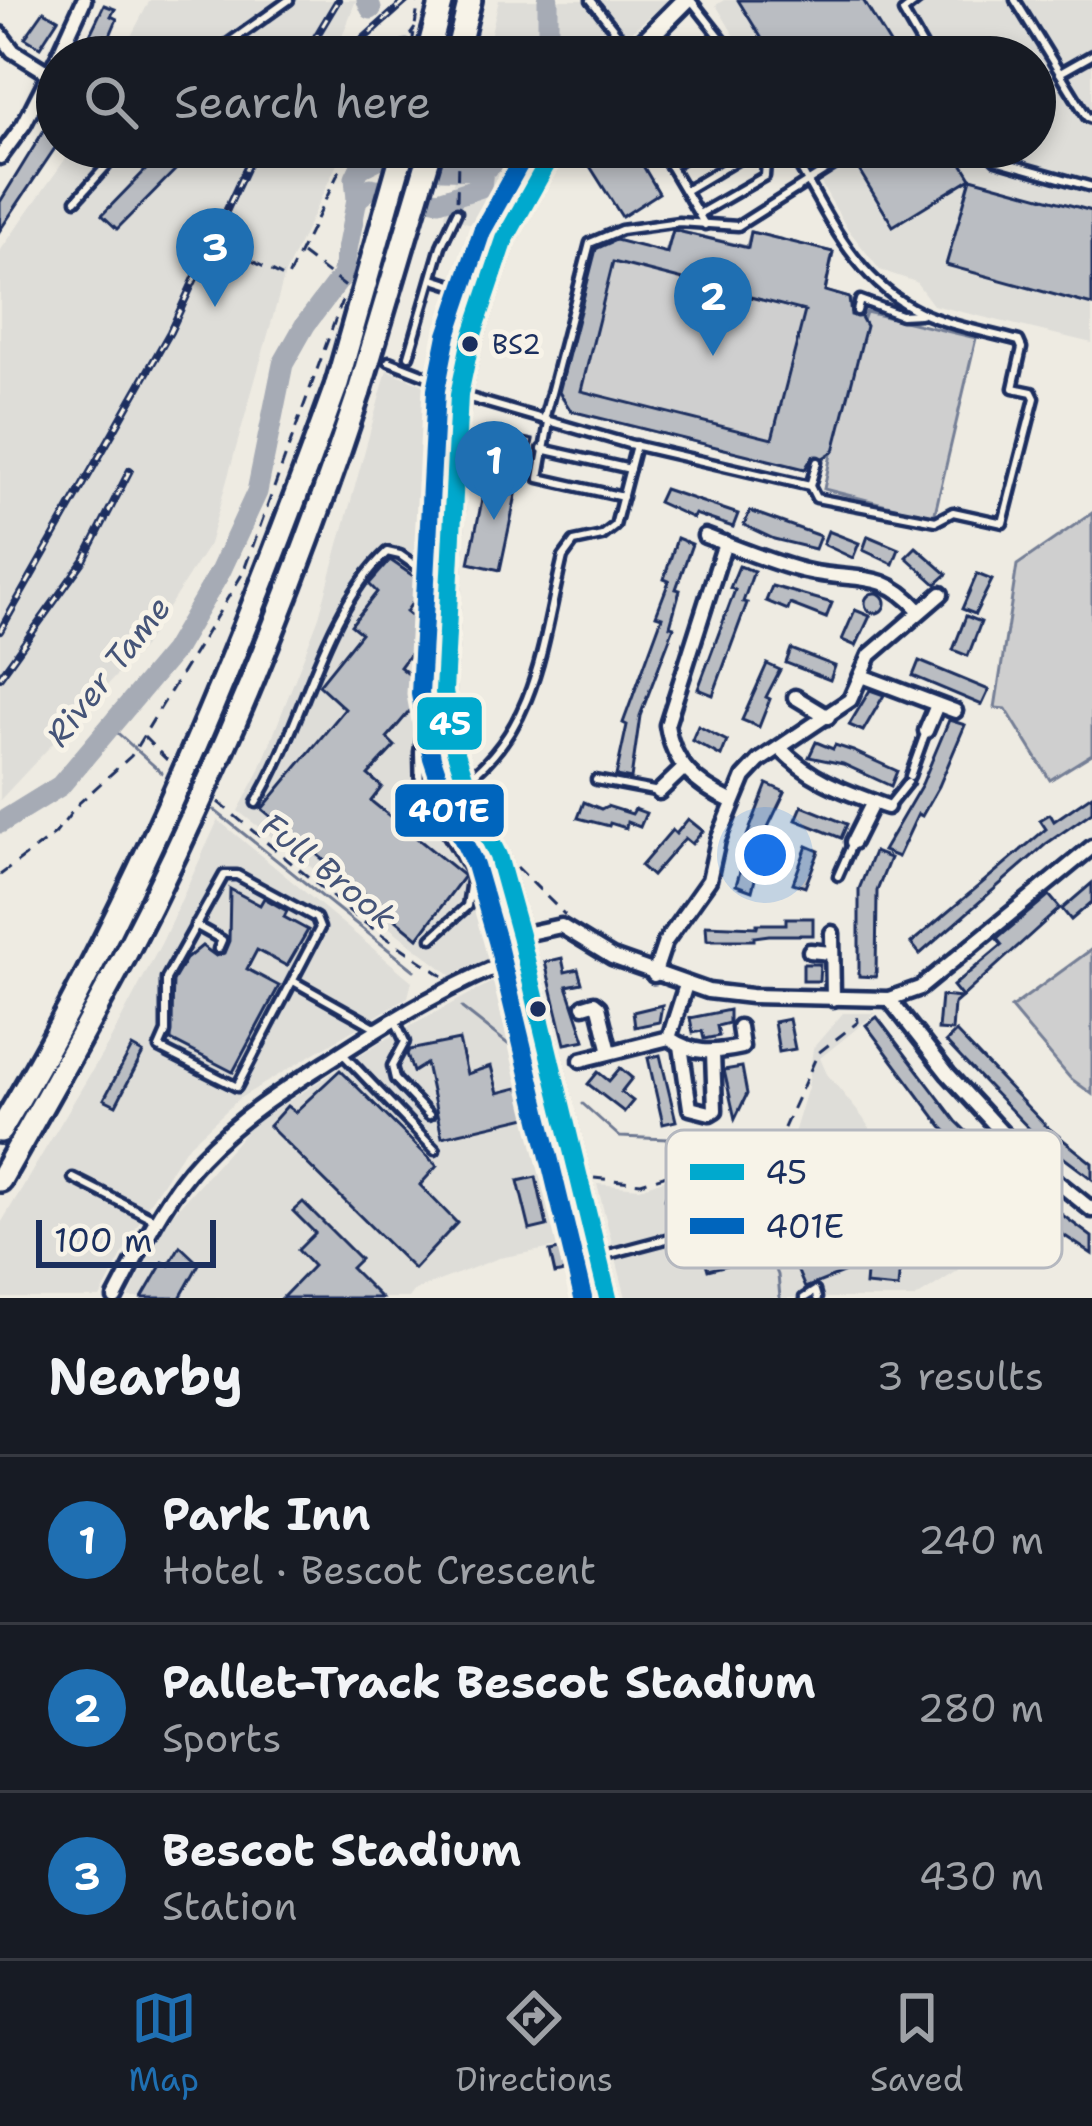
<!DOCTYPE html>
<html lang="en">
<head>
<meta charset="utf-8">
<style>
	body { margin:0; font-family:"Shantell Sans",sans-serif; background:#242831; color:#f1f3f6 }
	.scale { position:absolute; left:36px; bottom:30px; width:180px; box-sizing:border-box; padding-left:12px; border:6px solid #1b2f5e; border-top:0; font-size:33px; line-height:42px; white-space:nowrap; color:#1b2f5e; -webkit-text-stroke:9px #f7f3e8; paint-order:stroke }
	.you { position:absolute; left:765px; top:855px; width:42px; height:42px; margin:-30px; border:9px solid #fff; border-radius:50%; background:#1a73e8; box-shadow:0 0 0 18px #1a73e833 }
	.badge { display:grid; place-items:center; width:78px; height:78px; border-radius:50%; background:#1f6fb2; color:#fff; font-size:39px; font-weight:700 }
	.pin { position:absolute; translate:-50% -99px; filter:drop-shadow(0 3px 6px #0008) }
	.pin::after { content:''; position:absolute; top:63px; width:42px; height:36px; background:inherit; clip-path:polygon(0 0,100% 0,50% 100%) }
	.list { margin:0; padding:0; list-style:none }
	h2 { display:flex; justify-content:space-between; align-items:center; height:156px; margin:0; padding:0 48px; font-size:51px }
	h2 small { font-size:39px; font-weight:400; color:#9ea1a6 }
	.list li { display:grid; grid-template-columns:78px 1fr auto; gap:36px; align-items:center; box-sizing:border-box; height:168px; padding:0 48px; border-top:3px solid #363941 }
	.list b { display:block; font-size:45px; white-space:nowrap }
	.list p { margin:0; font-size:39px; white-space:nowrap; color:#9ea1a6 }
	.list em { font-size:39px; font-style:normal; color:#9ea1a6 }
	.icon { flex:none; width:66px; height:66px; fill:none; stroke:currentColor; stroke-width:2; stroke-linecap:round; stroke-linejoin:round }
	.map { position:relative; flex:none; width:1092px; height:1298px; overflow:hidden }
	.search { position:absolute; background:#171b24; box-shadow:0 6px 18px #0003; left:36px; right:36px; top:36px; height:132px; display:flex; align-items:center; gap:30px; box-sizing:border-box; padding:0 42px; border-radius:66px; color:#9ea1a6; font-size:45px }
	.sheet { height:660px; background:#171b24 }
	nav { display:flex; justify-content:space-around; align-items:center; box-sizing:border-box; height:168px; border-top:3px solid #363941; background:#171b24; font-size:33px; color:#9ea1a6 }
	nav a { display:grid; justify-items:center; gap:6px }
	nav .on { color:#1f6fb2 }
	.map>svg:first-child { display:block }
	.built { fill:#deddd8 }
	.green { fill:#cfcfcf; stroke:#757f96; stroke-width:3 }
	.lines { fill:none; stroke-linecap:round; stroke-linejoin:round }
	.stream { stroke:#6e7992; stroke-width:3 }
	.river { stroke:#a6abb5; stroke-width:21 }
	.building { fill:#babdc2; stroke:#1b2f5e; stroke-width:3; fill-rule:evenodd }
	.lane-casing { stroke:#1b2f5e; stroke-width:15 }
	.street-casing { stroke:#1b2f5e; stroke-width:21 }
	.secondary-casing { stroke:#1b2f5e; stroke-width:26 }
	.highway-casing { stroke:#1b2f5e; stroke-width:30 }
	.path { stroke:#1b2f5e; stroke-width:3; stroke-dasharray:12 9; stroke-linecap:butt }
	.lane { stroke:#f7f3e8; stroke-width:6 }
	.street { stroke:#f7f3e8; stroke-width:12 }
	.secondary { stroke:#f7f3e8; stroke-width:16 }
	.highway { stroke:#f7f3e8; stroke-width:21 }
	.rail-casing { stroke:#1b2f5e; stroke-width:8 }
	.rail { stroke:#f7f3e8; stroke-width:3; stroke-dasharray:9; stroke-linecap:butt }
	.highway-bridge-casing { stroke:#1b2f5e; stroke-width:30; stroke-linecap:butt }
	.path-bridge { stroke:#1b2f5e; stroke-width:3; stroke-dasharray:12 9; stroke-linecap:butt }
	.highway-bridge { stroke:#f7f3e8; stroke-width:21 }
	.bus-1-casing { stroke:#f7f3e8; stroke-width:27 }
	.bus-2-casing { stroke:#f7f3e8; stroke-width:27 }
	.bus-1 { stroke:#00a9ce; stroke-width:18 }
	.bus-2 { stroke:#0065bd; stroke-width:18 }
	.bus-dot { fill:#1b2f5e; stroke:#f7f3e8; stroke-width:4.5 }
	.labels { text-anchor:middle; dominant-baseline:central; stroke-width:10; stroke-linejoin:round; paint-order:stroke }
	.bus-label { font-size:27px; fill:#1b2f5e; stroke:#f7f3e8; text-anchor:start }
	.water-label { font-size:33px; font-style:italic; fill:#455478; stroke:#f7f3e8 }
	.key { fill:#f7f3e8; stroke:#b5b8bf; stroke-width:3 }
	.key-label { font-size:33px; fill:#1b2f5e }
	.line-badge { stroke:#f7f3e8; stroke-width:4.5 }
	.badge-label { font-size:33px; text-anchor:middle; font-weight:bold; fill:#fff }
</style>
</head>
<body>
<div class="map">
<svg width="1092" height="1298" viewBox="0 0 1092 1298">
	<rect width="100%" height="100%" fill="#eeebe2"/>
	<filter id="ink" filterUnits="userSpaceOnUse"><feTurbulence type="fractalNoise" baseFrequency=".00833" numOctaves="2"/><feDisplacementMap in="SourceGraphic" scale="24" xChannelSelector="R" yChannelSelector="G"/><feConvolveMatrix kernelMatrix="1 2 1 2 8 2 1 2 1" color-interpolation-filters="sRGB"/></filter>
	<g filter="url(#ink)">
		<g class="built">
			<path d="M150,0H356L340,42L346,57H120Z"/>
			<path d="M499,0H670L612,47L606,57H485Z"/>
			<path d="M724,0H1092V343L933,305L916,282L880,270L847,228L800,147H1035V57H747L716,5Z"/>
			<path d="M74,147H345L285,274L209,544L143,647L0,800V251Z"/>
			<path d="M462,147H549L512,206L485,196L474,225L445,215Z"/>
			<path d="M387,370L444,393L436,682L446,763L518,953L456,979L238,811L259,772L319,617Z"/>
			<path d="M218,820L412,981L408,997L240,1098L185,1149L148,1205L100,1298H0V1225L111,1039L162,942Z"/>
			<path d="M503,976L525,987L580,1243L499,1258L415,1290L409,1298H128L169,1218L252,1125L377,1044Z"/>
			<path d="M843,1013H876L820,1058L827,1074L863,1118L959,1270L915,1298H626L597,1184L640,1188L669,1178L704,1180L720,1186L730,1202L758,1193L773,1182L785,1163L808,1087L813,1048Z"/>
		</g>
		<g class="green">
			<path d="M673,230L747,247L751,232L833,252L825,291L849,298L863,321L866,312L976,338L934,517L824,489L831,454L805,469L571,411L558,392L575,328L570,325L575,304L581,305L594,250L615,240L666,253Z"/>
			<path d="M1092,513V754L1050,780L1006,709L995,708L1017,565Z"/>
			<path d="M1092,949V1094L1070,1078L1011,1008Z"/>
		</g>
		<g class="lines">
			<g class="stream">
				<path d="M111,727L162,773"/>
				<path d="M214,810L414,970"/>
				<path d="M462,1008L532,1063"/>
				<path d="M583,1104L620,1137L668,1139L696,1147L717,1160L739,1182L778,1275L780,1298"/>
			</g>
			<g class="river">
				<path d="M367,0L371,9"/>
				<path d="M548,0V57"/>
				<path d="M405,57L406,49"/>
				<path d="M360,168L382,157L442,169L483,170"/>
				<path d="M357,199L371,188L439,201L481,187L483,170L501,158L507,147"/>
				<path d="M0,823L60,786L173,652L220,572L257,492L283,364L305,325L342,276L357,199L355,178L370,147"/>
			</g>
		</g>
		<g class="building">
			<path d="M738,0H863L898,57H790L785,48L772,55Z"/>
			<path d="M104,5L115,9L111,16L117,19L106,45L99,57H79Z"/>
			<path d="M44,11L58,19L40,47L25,38Z"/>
			<path d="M57,109V145L0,230V202Z"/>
			<path d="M168,147H186L192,153L117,229L102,215Z"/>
			<path d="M590,147H632L659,193L622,217L581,152Z"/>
			<path d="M845,147H952L971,178L893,226Z"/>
			<path d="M971,178L1092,211V305L946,265Z"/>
			<path d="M673,230L748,248L751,232L833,252L825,291L849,298L851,315L861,317L866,326L834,451L823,458L813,456L805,469L571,411L559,392L596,249L616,240L667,253ZM613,262L805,311L772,439L581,391Z"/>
			<path d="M482,429L533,440L525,477L520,476L500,570L469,563L487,476L472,473Z"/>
			<path d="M664,489L738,514L733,527L695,514L693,518L658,502Z"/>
			<path d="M750,511L820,536L815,549L774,539L744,525Z"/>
			<path d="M828,531L859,543L853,558L823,544Z"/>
			<path d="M868,536L899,549L893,564L863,550Z"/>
			<path d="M677,538L692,544L676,589L680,590L670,626L674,627L640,716L631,779L616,776L627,725L623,723L662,617L656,615L669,581L664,579Z"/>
			<path d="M916,547L947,574L936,584L906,557Z"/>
			<path d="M390,560L425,584L406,612L425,627L424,635L400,667L423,686L420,699L387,738L395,746L368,775L382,787L371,801L464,876L418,938L262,809L345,709L319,685L361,633L351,625L377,592L369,584Z"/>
			<path d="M739,566L754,571L743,602L747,603L713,695L698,689L735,590L730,588Z"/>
			<path d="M977,574L992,580L975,614L962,609Z"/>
			<path d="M772,586L832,603L826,618L790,604L788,610L766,601Z"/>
			<circle cx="875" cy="603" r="10"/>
			<path d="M855,610L870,616L856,646L842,640Z"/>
			<path d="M966,616L981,622L968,656L953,650Z"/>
			<path d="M791,649L835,666L830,680L786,663Z"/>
			<path d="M919,661L989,690L982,705L913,676Z"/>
			<path d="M767,664L780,670L766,697L770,699L759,727L742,720Z"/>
			<path d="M870,690L884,695L863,731L849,725Z"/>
			<path d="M949,720L965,725L939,786L922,816L918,814L898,857L883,851L922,784Z"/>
			<path d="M698,726L727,741L721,756L692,740Z"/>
			<path d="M816,742L833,749L835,745L853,751L897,771L891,786L843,764L809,757Z"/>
			<path d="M767,784L785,792L769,825L752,891L736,885L746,851L742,849Z"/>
			<path d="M1092,795V812L1046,844L920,954L911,943L1046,829L1040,820L1050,814L1054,821Z"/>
			<path d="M584,802L601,809L607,806L632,814L635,809L646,813L640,827L627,822L626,828L610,823L609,826L578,818Z"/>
			<path d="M802,806L847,824L841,838L796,820Z"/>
			<path d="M688,819L703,831L692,844L685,838L652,876L641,866L672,830L676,834Z"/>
			<path d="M807,846L819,851L805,887L793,883Z"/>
			<path d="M874,852L890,858L877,891L876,977L859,976V889Z"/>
			<path d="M1092,883V902L1071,920L1062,909Z"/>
			<path d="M230,889L260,905L264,898L287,911L284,917L308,930L287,966L257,950L247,969L279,986L233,1072L171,1040L173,981L186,959L202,946L216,956L224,953L229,941Z"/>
			<path d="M1049,895L1060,908L962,997L953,986L1002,945L997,939Z"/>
			<path d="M786,918H813V935H769L754,937V940H707L706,925L757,927V924H786Z"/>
			<path d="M562,958L565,972L578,969L582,983L567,986L585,1040L565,1044L545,962Z"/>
			<path d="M803,964H820L819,981H803Z"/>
			<path d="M941,996L961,998L954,1004L952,1031L938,1030Z"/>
			<path d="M662,1005L659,1022L635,1027L633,1012Z"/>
			<path d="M729,1010V1023L717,1026L719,1036L704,1039L702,1031L693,1033L690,1018Z"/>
			<path d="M877,1017L956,1121L993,1158L996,1155L1053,1208L1092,1237V1254L1062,1234L1042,1213L1039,1215L984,1163L981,1165L942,1127L866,1025Z"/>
			<path d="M789,1019L795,1049L779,1052L774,1022Z"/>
			<path d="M956,1032L1046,1126L1092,1163V1179L1039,1139L961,1058L946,1042Z"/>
			<path d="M459,1040L467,1074L491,1066L498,1093L529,1085L536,1115L442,1137L426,1064L413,1072L407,1054L409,1050Z"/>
			<path d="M132,1047L143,1053L116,1105L104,1099Z"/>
			<path d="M660,1055L676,1121L663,1124L648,1058Z"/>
			<path d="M742,1067L747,1094L735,1119L724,1070Z"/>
			<path d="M620,1068L632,1078L621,1092L633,1101L624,1112L588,1084L598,1072L609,1081Z"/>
			<path d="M340,1070L437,1166L420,1185L457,1223L414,1269L269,1126L287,1106L295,1112Z"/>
			<path d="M536,1177L547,1226L530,1230L518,1181Z"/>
			<path d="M802,1180L843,1273L805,1288L766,1197Z"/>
			<path d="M303,1202L360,1259L351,1268L381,1298H282L313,1266L298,1250L315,1233L293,1211Z"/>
			<path d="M871,1214L904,1216L898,1288L865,1285Z"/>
			<path d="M725,1224L736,1263L708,1270L697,1232Z"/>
			<path d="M180,1246L199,1264L180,1298H142L163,1262L169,1265Z"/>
			<path d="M564,1249L568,1271L555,1274L550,1252Z"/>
		</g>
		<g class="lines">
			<g class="lane-casing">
				<g id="lane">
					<path d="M591,0L630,50"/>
					<path d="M691,0L736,57"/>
					<path d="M918,0L903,12L929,57"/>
					<path d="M1015,0L1087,117L1092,119"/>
					<path d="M209,57L289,0"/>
					<path d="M688,57L697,53L701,57"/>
					<path d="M1060,73L1092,55"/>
					<path d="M659,147L705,225"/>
					<path d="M788,147C825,208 852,280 920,312C950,326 987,332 1019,341L1022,348L1013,388L1032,392L1035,398L1003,523L953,512L936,521L816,498L810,486"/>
					<path d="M983,147L996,160L1092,187"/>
					<path d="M670,166L702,147"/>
					<path d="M685,191L757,148"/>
					<path d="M76,200L118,153L113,147"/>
					<path d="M699,214L765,176L766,163L756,147"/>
					<path d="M433,279L483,295"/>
					<path d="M857,311L860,300L901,315L920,314"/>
					<path d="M409,356L441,246L457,212"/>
					<path d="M389,361L458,388"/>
					<path d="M442,366L464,288L492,210"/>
					<path d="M463,396L629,444L810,486L817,462"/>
					<path d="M544,420L590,243L621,230L679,222L738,226L842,160"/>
					<path d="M549,422L539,478L623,497"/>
					<path d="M542,449L630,469"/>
					<path d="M910,776L925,734"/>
					<path d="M468,779C538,725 543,638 563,557L574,542L602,536L615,526L636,445"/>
					<path d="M596,780L659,792"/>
					<path d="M256,803C304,725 321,615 387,552L400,555L433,578L431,681L419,752L420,797L441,824"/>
					<path d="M888,807L908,782"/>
					<path d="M224,875H237L316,918L320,928L237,1087L159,1048L166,1032V979Z"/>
					<path d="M838,876L853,842"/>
					<path d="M195,925L222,940L218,949"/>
					<path d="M432,938L467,906L472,874L441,824L471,808"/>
					<path d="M295,982L375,1027"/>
					<path d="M395,1020L405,1042L392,1066L395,1079L429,1115"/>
					<path d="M344,1055L435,1150"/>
					<path d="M73,1178L154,1219"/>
					<path d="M598,1257L681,1235L671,1199"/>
					<path d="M804,1298L815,1291L817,1298"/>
				</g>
			</g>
			<g class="street-casing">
				<g id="street">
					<path d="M0,34L13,51L50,74"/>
					<path d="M58,57L84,0"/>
					<path d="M0,157L24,124L57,59"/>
					<path d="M705,536C737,548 772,563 805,571C856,583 880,567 919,610"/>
					<path d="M725,543L667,725C673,764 696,785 731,801"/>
					<path d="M862,676L955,711"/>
					<path d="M795,697L828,717"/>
					<path d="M926,731L937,705"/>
					<path d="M780,748C810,781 847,792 887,807"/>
					<path d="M659,792L684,768"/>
					<path d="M853,842L873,802"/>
					<path d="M832,933L833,999"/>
					<path d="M520,935L561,926L612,957L708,991L751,996L889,999L920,988L1092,847"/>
					<path d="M810,951L831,953"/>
					<path d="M654,975L665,942L709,880L718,840L744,777L759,761L850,700L870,655L941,594"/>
					<path d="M686,985L669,1038C694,1055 713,1053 742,1047L739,1027"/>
					<path d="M889,999L948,1074L1019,1151L1092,1210"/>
					<path d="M584,1006L594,1003L599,1007L610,1052"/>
					<path d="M681,1046L690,1108L710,1113L715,1110L713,1053"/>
					<path d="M581,1060L669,1038"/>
					<path d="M115,1298C140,1251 164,1197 201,1158C240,1117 285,1089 332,1059C395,1018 455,981 525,955"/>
				</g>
			</g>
			<g class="secondary-casing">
				<g id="secondary">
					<path d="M629,57L686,0"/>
					<path d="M556,147L505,239L470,343L459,395L444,692L455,750L474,807L498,856L520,935L608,1298"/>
				</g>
			</g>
			<g class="highway-casing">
				<g id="highway">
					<path d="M456,57L470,0"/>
					<path d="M0,1131C141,896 244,641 337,384"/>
					<path d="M0,1180C42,1106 84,1032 124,957C216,780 297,581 359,392"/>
				</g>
			</g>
			<g class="path">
				<path d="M412,45L419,0"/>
				<path d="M395,57L398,52"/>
				<path d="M454,147L458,156L457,204"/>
				<path d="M302,254L347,288"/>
				<path d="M222,265L231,250L287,279L351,147"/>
				<path d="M239,273L247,259"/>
				<path d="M144,737L167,760"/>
				<path d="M218,802L359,919L443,976"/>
				<path d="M517,867L565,915"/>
				<path d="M0,875L55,834L79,803L131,756L243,573L342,301"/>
				<path d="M594,1178L641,1183L670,1174L706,1176L725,1184L733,1192L763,1174L818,1053L858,1022L857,1013"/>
			</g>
			<use href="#lane" class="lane"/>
			<use href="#street" class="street"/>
			<use href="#secondary" class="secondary"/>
			<use href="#highway" class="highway"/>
			<g class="rail-casing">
				<g id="rail">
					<path d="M304,57L338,0"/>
					<path d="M343,57L407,0"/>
					<path d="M0,631L170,332L256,147"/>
					<path d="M0,677L84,560L130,470"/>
				</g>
			</g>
			<use href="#rail" class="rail"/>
			<g class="highway-bridge-casing">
				<g id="highway-bridge">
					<path d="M427,57L442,0"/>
					<path d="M337,384L404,147"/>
					<path d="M359,392L432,147"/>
				</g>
			</g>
			<path class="path-bridge" d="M398,52L415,28"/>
			<use href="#highway-bridge" class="highway-bridge"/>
			<g class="bus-1-casing">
				<path id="bus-1" d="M556,147L505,239L470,343L459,395L444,692L455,750L474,807L498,856L520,935L608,1298"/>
			</g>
			<g class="bus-2-casing">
				<path id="bus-2" d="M529,147L482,231L447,335L436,390L420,694L432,758L451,815L475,865L497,941L583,1298"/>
			</g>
			<use href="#bus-1" class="bus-1"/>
			<use href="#bus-2" class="bus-2"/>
		</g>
	</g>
	<g class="bus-dot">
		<circle cx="470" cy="344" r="10"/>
		<circle cx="538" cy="1009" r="10"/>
	</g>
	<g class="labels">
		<g class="bus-label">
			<text x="492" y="344">BS2</text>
		</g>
		<g class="water-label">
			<text transform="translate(108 671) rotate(-52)">River Tame</text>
			<text transform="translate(329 871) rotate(39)">Full Brook</text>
		</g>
	</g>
	<rect x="666" y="1130" width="396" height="138" rx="18" class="key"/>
	<rect x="690" y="1164" width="54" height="16" fill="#00a9ce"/>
	<rect x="690" y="1218" width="54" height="16" fill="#0065bd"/>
	<g class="key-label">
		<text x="765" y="1184">45</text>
		<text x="765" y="1238">401E</text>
	</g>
	<g class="line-badge">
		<rect x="415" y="695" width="69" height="57" rx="12" fill="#00a9ce"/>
		<rect x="393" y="782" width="113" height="57" rx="12" fill="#0065bd"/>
	</g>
	<g class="badge-label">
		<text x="450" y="735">45</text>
		<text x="449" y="822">401E</text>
	</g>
</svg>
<div class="scale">100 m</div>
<div class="you"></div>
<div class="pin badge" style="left:494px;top:520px">1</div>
<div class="pin badge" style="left:713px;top:356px">2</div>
<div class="pin badge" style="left:215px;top:307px">3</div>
<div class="search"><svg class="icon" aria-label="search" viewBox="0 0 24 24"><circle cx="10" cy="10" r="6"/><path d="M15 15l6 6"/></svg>Search here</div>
</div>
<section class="sheet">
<h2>Nearby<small>3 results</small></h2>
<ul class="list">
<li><span class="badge">1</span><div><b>Park Inn</b><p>Hotel · Bescot Crescent</p></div><em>240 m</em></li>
<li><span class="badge">2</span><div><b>Pallet-Track Bescot Stadium</b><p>Sports</p></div><em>280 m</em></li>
<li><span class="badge">3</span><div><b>Bescot Stadium</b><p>Station</p></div><em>430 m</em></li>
</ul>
</section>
<nav>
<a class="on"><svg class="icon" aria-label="map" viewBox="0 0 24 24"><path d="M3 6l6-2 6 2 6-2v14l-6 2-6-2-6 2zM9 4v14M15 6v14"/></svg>Map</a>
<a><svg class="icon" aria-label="directions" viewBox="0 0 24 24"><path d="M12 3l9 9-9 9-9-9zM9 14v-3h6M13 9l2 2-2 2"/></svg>Directions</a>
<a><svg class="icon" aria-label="saved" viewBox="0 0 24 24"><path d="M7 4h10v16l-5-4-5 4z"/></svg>Saved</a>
</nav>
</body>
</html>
